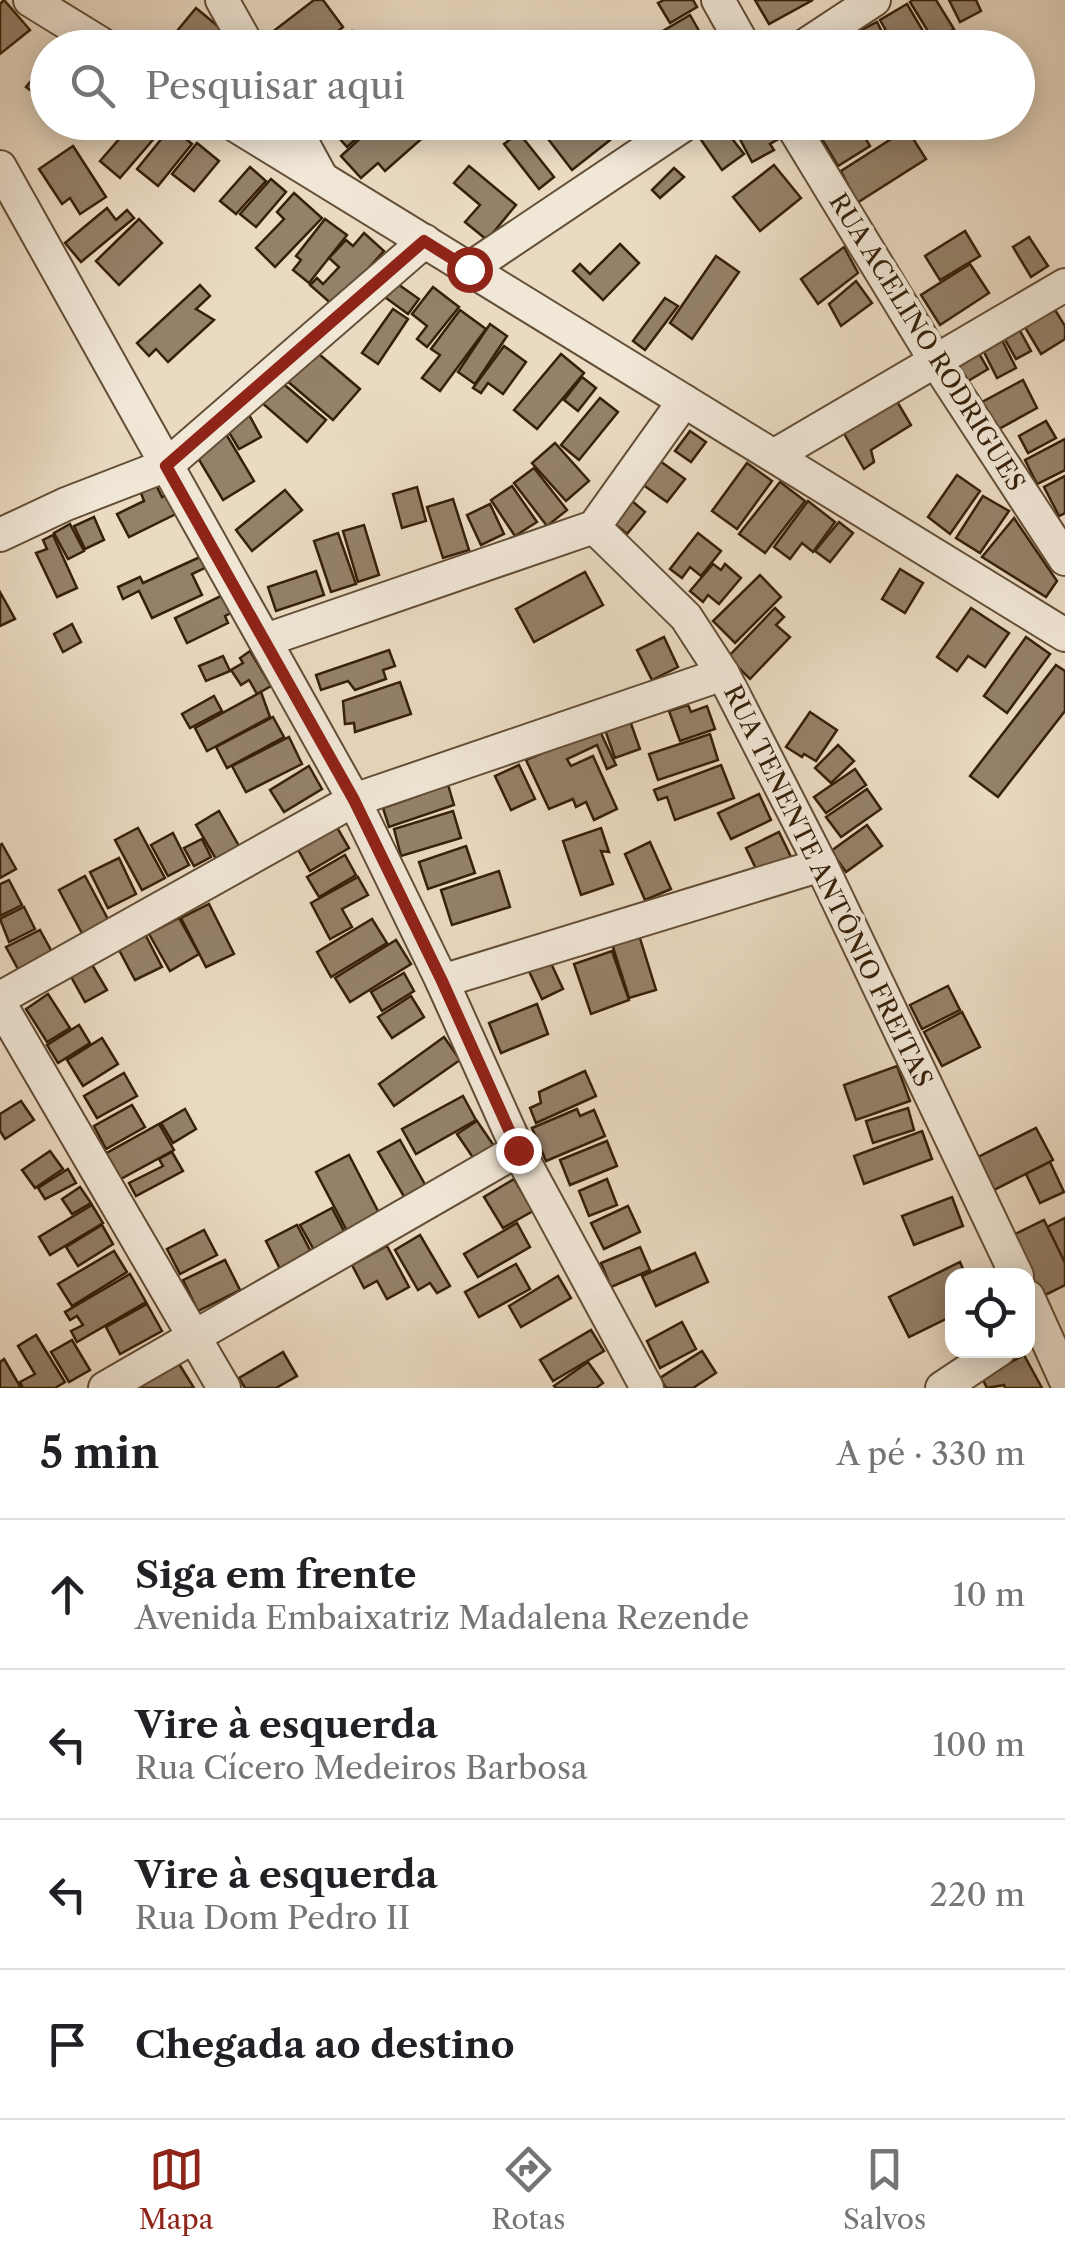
<!DOCTYPE html>
<html lang="pt">
<head>
<meta charset="utf-8">
<style>
	body { margin:0; font-family:"Libre Caslon Text",serif; background:#f6f6f6; color:#202124 }
	.controls { position:absolute; right:30px; bottom:30px; display:grid; overflow:hidden; border-radius:20px; box-shadow:0 5px 25px #0003 }
	.controls button { width:90px; height:90px; display:grid; place-items:center; padding:0; border:0; border-bottom:2px solid #e0e0e0; background:#fff; color:#202124; font:50px sans-serif }
	.stop { position:absolute; width:30px; height:30px; margin:-22px; border:8px solid #8f2418; border-radius:50%; background:#fff }
	.stop.end { background:#8f2418; border-color:#fff; box-shadow:0 2px 10px #0008 }
	.list { margin:0; padding:0; list-style:none }
	h2 { display:flex; justify-content:space-between; align-items:center; height:130px; margin:0; padding:0 40px; font-size:42px }
	h2 small { font-size:32px; font-weight:400; color:#757577 }
	.list li { display:grid; grid-template-columns:65px 1fr auto; gap:30px; align-items:center; box-sizing:border-box; height:150px; padding:0 40px; border-top:2px solid #e0e0e0 }
	.list b { display:block; font-size:38px; white-space:nowrap }
	.list p { margin:0; font-size:32px; white-space:nowrap; color:#757577 }
	.list em { font-size:32px; font-style:normal; color:#757577 }
	.icon { flex:none; width:55px; height:55px; fill:none; stroke:currentColor; stroke-width:2; stroke-linecap:round; stroke-linejoin:round }
	.map { position:relative; flex:none; width:1065px; height:1388px; overflow:hidden }
	.search { position:absolute; background:#fff; box-shadow:0 5px 25px #0003; left:30px; right:30px; top:30px; height:110px; display:flex; align-items:center; gap:25px; box-sizing:border-box; padding:0 35px; border-radius:55px; color:#757577; font-size:38px }
	.sheet { height:730px; background:#fff }
	nav { display:flex; justify-content:space-around; align-items:center; box-sizing:border-box; height:140px; border-top:2px solid #e0e0e0; background:#fff; font-size:28px; color:#757577 }
	nav a { display:grid; justify-items:center; gap:5px }
	nav .on { color:#8f2418 }
	.map>svg:first-child { display:block }
	.building { fill:#948169; stroke:#362008; stroke-width:2.5 }
	.lines { fill:none; stroke-linecap:round; stroke-linejoin:round }
	.minor-casing { stroke:#634e36; stroke-width:36 }
	.minor { stroke:#f1e7d7; stroke-width:32 }
	.route { stroke:#8f2418; stroke-width:12 }
	.labels { text-anchor:middle; dominant-baseline:central; stroke-width:9; stroke-linejoin:round; paint-order:stroke }
	.street-label { font-size:25px; fill:#362008; stroke:#f1e7d7 }
</style>
</head>
<body>
<div class="map">
<svg width="1065" height="1388" viewBox="0 0 1065 1388">
	<rect width="100%" height="100%" fill="#eadac2"/>
	<filter id="stains"><feTurbulence type="fractalNoise" baseFrequency=".002" numOctaves="4"/><feColorMatrix values="0 0 0 0 .2 0 0 0 0 .09 0 0 0 0 .02 0 0 0 .5 -.17"/></filter>
	<radialGradient id="worn" r=".72"><stop offset=".6" stop-color="#630" stop-opacity="0"/><stop offset="1" stop-color="#630" stop-opacity=".3"/></radialGradient>
	<g class="building">
		<path d="M4,0L30,30L0,54V4Z"/>
		<path d="M314,0H323L343,27L317,48H282L271,33Z"/>
		<path d="M664,0H693L697,7L670,23L658,3Z"/>
		<path d="M755,0H813L769,24Z"/>
		<path d="M913,0H936L954,29L934,41L910,2Z"/>
		<path d="M949,0H976L981,11L960,22Z"/>
		<path d="M907,4L933,48H896L880,20Z"/>
		<path d="M196,8L232,38L224,48H163Z"/>
		<path d="M690,15L702,36L682,48H634Z"/>
		<path d="M877,22L890,48H856L850,36Z"/>
		<path d="M352,31L366,48H331Z"/>
		<path d="M48,60V103L26,87Z"/>
		<path d="M134,122H157L163,128L120,178L100,161Z"/>
		<path d="M343,122H375L347,147L333,131Z"/>
		<path d="M378,122H419L428,133L385,171L378,163L361,178L341,156Z"/>
		<path d="M535,122H603L614,137L572,170Z"/>
		<path d="M719,122L744,154L722,170L699,137Z"/>
		<path d="M731,122H774L782,137L770,144L774,150L752,162Z"/>
		<path d="M838,122H856L870,146L838,166L819,134Z"/>
		<path d="M171,127L192,144L158,186L137,169Z"/>
		<path d="M907,129L926,159L857,203L841,171Z"/>
		<path d="M519,133L554,177L539,189L504,144Z"/>
		<path d="M197,143L219,161L194,191L172,174Z"/>
		<path d="M73,146L106,197L80,214L70,198L62,204L39,169Z"/>
		<path d="M774,165L801,198L760,231L733,197Z"/>
		<path d="M469,166L516,205L487,240L465,222L480,205L454,183Z"/>
		<path d="M250,167L266,181L236,214L220,201Z"/>
		<path d="M674,168L684,177L660,198L652,190Z"/>
		<path d="M271,179L286,192L256,227L240,214Z"/>
		<path d="M294,193L322,218L275,267L256,248L284,219L277,212Z"/>
		<path d="M107,208L116,220L127,210L134,218L81,262L65,243Z"/>
		<path d="M139,219L162,243L119,285L96,261Z"/>
		<path d="M325,219L347,235L309,283L293,270L301,260L296,256Z"/>
		<path d="M965,231L980,256L940,280L925,256Z"/>
		<path d="M364,233L384,251L334,306L310,285L317,278L323,284L339,267L329,258L346,240L353,246Z"/>
		<path d="M1029,237L1048,266L1031,277L1013,247Z"/>
		<path d="M620,244L639,263L603,300L573,271L580,264L590,274Z"/>
		<path d="M844,247L858,273L818,304L801,279Z"/>
		<path d="M716,256L739,272L692,339L670,323Z"/>
		<path d="M970,264L989,293L940,325L921,295Z"/>
		<path d="M392,280L419,299L408,314L382,295Z"/>
		<path d="M856,281L872,303L841,326L829,304Z"/>
		<path d="M200,285L210,296L196,309L214,320L168,362L156,349L149,356L137,343Z"/>
		<path d="M433,287L459,307L427,347L417,339L427,326L412,314Z"/>
		<path d="M665,298L678,306L645,350L633,341Z"/>
		<path d="M1052,305L1065,326V339L1041,354L1023,324Z"/>
		<path d="M393,309L408,319L378,364L362,353Z"/>
		<path d="M460,310L486,329L440,391L422,378L440,355L431,349Z"/>
		<path d="M490,324L507,336L475,384L458,372Z"/>
		<path d="M1018,327L1031,351L1016,359L1003,336Z"/>
		<path d="M1001,338L1016,368L997,378L982,348Z"/>
		<path d="M504,346L526,362L503,394L488,383L481,393L473,388Z"/>
		<path d="M313,349L360,389L333,420L286,380Z"/>
		<path d="M977,350L988,369L963,384L952,365Z"/>
		<path d="M561,354L584,373L537,429L514,410Z"/>
		<path d="M582,377L596,388L578,411L564,400Z"/>
		<path d="M1023,380L1037,408L997,430L982,402Z"/>
		<path d="M280,381L326,420L307,442L261,402Z"/>
		<path d="M600,398L618,412L579,460L561,445Z"/>
		<path d="M895,398L911,425L871,450L874,462L864,469L842,430Z"/>
		<path d="M247,411L261,437L239,449L224,424Z"/>
		<path d="M1046,421L1056,438L1028,453L1019,436Z"/>
		<path d="M223,429L254,481L223,500L192,448Z"/>
		<path d="M690,431L706,442L691,462L675,451Z"/>
		<path d="M1065,439V470L1037,484L1025,460Z"/>
		<path d="M555,443L589,481L566,501L532,463Z"/>
		<path d="M653,456L685,479L667,502L635,479Z"/>
		<path d="M747,463L772,481L737,529L712,511Z"/>
		<path d="M534,468L567,510L547,526L514,483Z"/>
		<path d="M957,475L980,491L950,534L928,517Z"/>
		<path d="M1065,476V513L1059,516L1044,487Z"/>
		<path d="M780,482L805,501L765,553L739,534Z"/>
		<path d="M156,485L162,497L171,493L180,512L129,537L117,514L144,501L141,493Z"/>
		<path d="M512,486L537,522L515,536L491,500Z"/>
		<path d="M417,487L426,521L402,528L393,494Z"/>
		<path d="M285,490L302,510L252,551L236,530Z"/>
		<path d="M625,495L645,512L627,534L607,517Z"/>
		<path d="M983,496L1009,511L980,553L956,538Z"/>
		<path d="M453,499L469,550L443,558L427,507Z"/>
		<path d="M808,501L835,522L813,552L802,543L790,559L774,547Z"/>
		<path d="M490,504L504,534L481,545L467,515Z"/>
		<path d="M94,517L104,540L85,549L74,526Z"/>
		<path d="M1014,518L1057,581L1046,597L982,557Z"/>
		<path d="M839,522L853,533L830,562L815,551Z"/>
		<path d="M70,524L84,551L68,559L54,533Z"/>
		<path d="M364,525L379,575L358,582L343,531Z"/>
		<path d="M338,533L356,584L331,592L314,541Z"/>
		<path d="M698,533L721,551L701,576L690,567L682,578L670,569Z"/>
		<path d="M53,535L77,588L57,597L36,553L47,549L43,540Z"/>
		<path d="M200,557L205,568L192,574L202,595L152,618L139,591L123,599L118,587L140,577L143,583Z"/>
		<path d="M713,564L721,570L725,564L741,578L719,604L708,595L703,602L690,591Z"/>
		<path d="M900,569L923,583L905,613L882,599Z"/>
		<path d="M316,571L324,595L276,611L268,587Z"/>
		<path d="M585,572L603,605L534,642L516,609Z"/>
		<path d="M760,575L781,597L735,643L713,621Z"/>
		<path d="M0,592L15,619L0,626Z"/>
		<path d="M223,595L231,613L225,616L228,623L187,643L175,618Z"/>
		<path d="M775,608L784,617L776,625L790,637L750,679L728,657Z"/>
		<path d="M971,608L1009,633L985,667L968,656L957,671L937,657Z"/>
		<path d="M72,624L81,642L63,652L54,634Z"/>
		<path d="M664,637L678,667L652,680L637,650Z"/>
		<path d="M1026,637L1050,654L1007,713L984,696Z"/>
		<path d="M389,650L395,666L383,670L386,679L355,690L348,681L321,690L316,675Z"/>
		<path d="M250,651L271,686L257,694L249,680L241,685L231,670L243,663L240,658Z"/>
		<path d="M223,656L230,671L206,681L199,666Z"/>
		<path d="M1056,665L1065,671V711L998,797L970,776Z"/>
		<path d="M400,682L411,714L355,732L354,723L345,724L343,701Z"/>
		<path d="M261,692L270,717L207,751L195,728Z"/>
		<path d="M214,696L222,711L190,728L182,714Z"/>
		<path d="M688,705L691,712L707,706L715,729L680,741L669,711Z"/>
		<path d="M810,712L837,730L816,761L804,754L802,757L786,747Z"/>
		<path d="M273,717L284,737L227,768L216,747Z"/>
		<path d="M629,718L640,749L615,758L604,727Z"/>
		<path d="M599,729L616,765L607,769L597,745L567,759L571,766L593,756L617,809L594,820L586,802L576,807L573,799L549,809L526,760Z"/>
		<path d="M710,734L718,760L658,780L649,754Z"/>
		<path d="M289,737L302,764L246,792L232,766Z"/>
		<path d="M838,745L854,761L831,783L815,768Z"/>
		<path d="M519,765L535,799L511,810L495,776Z"/>
		<path d="M721,765L734,798L675,820L667,797L658,800L654,790Z"/>
		<path d="M309,766L322,789L284,812L270,790Z"/>
		<path d="M855,769L866,785L826,813L814,797Z"/>
		<path d="M446,778L454,805L389,827L383,808L420,795L417,788Z"/>
		<path d="M867,789L881,809L841,837L826,817Z"/>
		<path d="M759,794L771,820L731,839L718,813Z"/>
		<path d="M219,811L239,846L216,859L196,825Z"/>
		<path d="M453,811L461,838L401,856L394,829Z"/>
		<path d="M335,824L349,848L310,871L296,846Z"/>
		<path d="M867,825L882,846L846,872L831,851Z"/>
		<path d="M138,828L165,878L142,890L115,840Z"/>
		<path d="M601,828L609,852L601,851L613,884L581,895L563,841Z"/>
		<path d="M779,832L792,859L759,875L746,848Z"/>
		<path d="M173,833L189,865L168,876L151,845Z"/>
		<path d="M202,839L211,857L194,866L184,848Z"/>
		<path d="M650,842L671,889L645,900L625,854Z"/>
		<path d="M2,844L16,869L0,878V845Z"/>
		<path d="M466,846L475,873L428,889L419,862Z"/>
		<path d="M345,855L356,875L319,897L307,877Z"/>
		<path d="M119,858L136,894L108,908L90,872Z"/>
		<path d="M499,871L510,907L452,925L441,890Z"/>
		<path d="M85,876L111,925L85,939L59,890Z"/>
		<path d="M358,877L368,895L342,909L352,927L330,939L311,903Z"/>
		<path d="M9,880L22,905L0,916V884Z"/>
		<path d="M209,904L234,954L206,967L181,918Z"/>
		<path d="M24,907L35,929L9,942L0,919Z"/>
		<path d="M179,918L199,954L170,971L149,934Z"/>
		<path d="M372,919L387,943L331,977L317,952Z"/>
		<path d="M40,930L52,952L18,969L6,947Z"/>
		<path d="M145,934L162,967L135,980L118,948Z"/>
		<path d="M639,935L656,990L629,998L612,944Z"/>
		<path d="M396,940L411,964L350,1002L335,978Z"/>
		<path d="M612,951L629,1000L591,1014L574,964Z"/>
		<path d="M549,959L563,989L542,999L528,969Z"/>
		<path d="M91,963L107,990L85,1002L70,975Z"/>
		<path d="M404,973L414,991L382,1011L371,992Z"/>
		<path d="M948,986L960,1010L922,1029L910,1005Z"/>
		<path d="M48,994L70,1028L47,1042L26,1009Z"/>
		<path d="M411,996L424,1017L392,1038L378,1017Z"/>
		<path d="M537,1004L548,1034L501,1053L489,1023Z"/>
		<path d="M962,1012L980,1047L942,1066L924,1032Z"/>
		<path d="M79,1025L90,1043L58,1063L47,1045Z"/>
		<path d="M444,1037L460,1060L394,1106L379,1084Z"/>
		<path d="M102,1038L118,1064L83,1086L67,1060Z"/>
		<path d="M897,1066L910,1101L856,1120L844,1085Z"/>
		<path d="M585,1071L596,1096L536,1123L530,1108L541,1103L539,1092Z"/>
		<path d="M124,1073L137,1096L97,1118L84,1096Z"/>
		<path d="M463,1096L476,1120L416,1154L402,1129Z"/>
		<path d="M21,1101L34,1120L5,1139L0,1131V1114Z"/>
		<path d="M132,1105L145,1127L106,1149L94,1126Z"/>
		<path d="M908,1108L914,1130L873,1143L866,1121Z"/>
		<path d="M185,1109L196,1129L173,1143L161,1123Z"/>
		<path d="M577,1109L580,1116L594,1110L605,1136L546,1161L532,1128Z"/>
		<path d="M477,1121L494,1146L474,1159L457,1134Z"/>
		<path d="M159,1124L174,1150L117,1181L103,1155Z"/>
		<path d="M1036,1128L1053,1160L988,1193L972,1160Z"/>
		<path d="M922,1131L932,1159L864,1184L854,1156Z"/>
		<path d="M400,1140L427,1188L406,1200L378,1152Z"/>
		<path d="M607,1141L617,1166L570,1185L560,1160Z"/>
		<path d="M50,1151L63,1169L35,1188L22,1170Z"/>
		<path d="M172,1152L183,1171L136,1196L129,1183L163,1166L159,1159Z"/>
		<path d="M349,1155L380,1215L347,1231L316,1172Z"/>
		<path d="M1050,1162L1064,1192L1040,1203L1026,1174Z"/>
		<path d="M68,1169L76,1183L45,1199L38,1188Z"/>
		<path d="M514,1179L533,1211L503,1228L484,1197Z"/>
		<path d="M607,1179L617,1205L589,1216L579,1191Z"/>
		<path d="M80,1187L91,1203L72,1214L62,1199Z"/>
		<path d="M952,1197L963,1226L914,1245L902,1216Z"/>
		<path d="M92,1205L103,1223L50,1255L39,1237Z"/>
		<path d="M628,1206L640,1232L604,1249L591,1223Z"/>
		<path d="M332,1208L345,1233L314,1250L300,1225Z"/>
		<path d="M1065,1218V1263L1047,1227Z"/>
		<path d="M1044,1220L1065,1263V1285L1039,1298L1009,1237Z"/>
		<path d="M517,1223L530,1247L478,1277L464,1254Z"/>
		<path d="M102,1225L113,1244L78,1266L66,1247Z"/>
		<path d="M297,1225L311,1252L280,1269L266,1241Z"/>
		<path d="M204,1230L217,1255L180,1274L167,1249Z"/>
		<path d="M420,1235L450,1286L437,1293L430,1283L418,1290L395,1250Z"/>
		<path d="M387,1246L409,1287L387,1299L377,1281L364,1288L352,1265Z"/>
		<path d="M640,1247L650,1270L611,1287L601,1263Z"/>
		<path d="M114,1251L127,1272L72,1306L58,1284Z"/>
		<path d="M695,1253L708,1282L656,1306L642,1276Z"/>
		<path d="M225,1260L240,1290L198,1311L183,1280Z"/>
		<path d="M960,1262L966,1276H952V1316L909,1337L889,1297Z"/>
		<path d="M516,1264L530,1289L479,1317L465,1292Z"/>
		<path d="M130,1274L146,1302L77,1342L71,1331L83,1325L77,1316L70,1320L65,1312Z"/>
		<path d="M558,1276L571,1298L521,1327L509,1306Z"/>
		<path d="M147,1304L162,1331L120,1354L106,1327Z"/>
		<path d="M682,1322L696,1349L660,1368L647,1341Z"/>
		<path d="M591,1330L604,1351L553,1381L540,1360Z"/>
		<path d="M36,1335L65,1382L55,1388H23L20,1382L35,1374L18,1346Z"/>
		<path d="M72,1340L90,1370L69,1382L51,1352Z"/>
		<path d="M702,1351L716,1373L693,1388H666L660,1378Z"/>
		<path d="M283,1352L297,1376L276,1388H245L239,1378Z"/>
		<path d="M1024,1355L1042,1388H1005L1004,1385L987,1388L982,1378Z"/>
		<path d="M4,1359L21,1388H0V1362Z"/>
		<path d="M176,1359L194,1388H141L138,1383Z"/>
		<path d="M588,1362L603,1383L596,1388H556L554,1386Z"/>
	</g>
	<g class="lines">
		<g class="minor-casing">
			<g id="minor">
				<path d="M30,0L108,48"/>
				<path d="M222,0L249,48"/>
				<path d="M718,0L745,48"/>
				<path d="M801,48L874,0"/>
				<path d="M230,122L1065,635"/>
				<path d="M291,122L320,175"/>
				<path d="M790,122L935,360L1065,559"/>
				<path d="M0,167L354,800L442,981L518,1150L647,1388"/>
				<path d="M469,269L688,122"/>
				<path d="M775,455L1065,285"/>
				<path d="M594,527L686,617L723,674L821,865L1017,1276"/>
				<path d="M0,535L66,504L167,465L425,241"/>
				<path d="M266,640L594,527L684,401"/>
				<path d="M442,981L821,865"/>
				<path d="M0,998L354,800L723,674"/>
				<path d="M0,1004L224,1388"/>
				<path d="M1028,1297L1065,1379"/>
				<path d="M105,1388L518,1150"/>
				<path d="M942,1388L999,1350"/>
			</g>
		</g>
		<use href="#minor" class="minor"/>
	</g>
	<g class="lines">
		<path class="route" d="M469,269L424,241L166,466L354,800L442,981L518,1150"/>
	</g>
	<g class="labels">
		<g class="street-label">
			<text transform="translate(927 342) rotate(58)">RUA ACELINO RODRIGUES</text>
			<text transform="translate(828 886) rotate(64)">RUA TENENTE ANTÔNIO FREITAS</text>
		</g>
	</g>
	<rect width="100%" height="100%" filter="url(#stains)"/>
	<rect width="100%" height="100%" fill="url(#worn)"/>
</svg>
<div class="controls">
<button><svg class="icon" aria-label="locate" viewBox="0 0 24 24"><circle cx="12" cy="12" r="6"/><path d="M12 2v4M12 18v4M2 12h4M18 12h4"/></svg></button>
</div>
<div class="stop" style="left:469px;top:269px"></div>
<div class="stop end" style="left:518px;top:1150px"></div>
<div class="search"><svg class="icon" aria-label="search" viewBox="0 0 24 24"><circle cx="10" cy="10" r="6"/><path d="M15 15l6 6"/></svg>Pesquisar aqui</div>
</div>
<section class="sheet">
<h2>5 min<small>A pé · 330 m</small></h2>
<ul class="list">
<li><svg class="icon" aria-label="ahead" viewBox="0 0 24 24"><path d="M12 20V5M6 11l6-6 6 6"/></svg><div><b>Siga em frente</b><p>Avenida Embaixatriz Madalena Rezende</p></div><em>10 m</em></li>
<li><svg class="icon" aria-label="left" viewBox="0 0 24 24"><path d="M17 20v-9H6M10 6l-5 5 5 5"/></svg><div><b>Vire à esquerda</b><p>Rua Cícero Medeiros Barbosa</p></div><em>100 m</em></li>
<li><svg class="icon" aria-label="left" viewBox="0 0 24 24"><path d="M17 20v-9H6M10 6l-5 5 5 5"/></svg><div><b>Vire à esquerda</b><p>Rua Dom Pedro II</p></div><em>220 m</em></li>
<li><svg class="icon" aria-label="arrive" viewBox="0 0 24 24"><path d="M6 21V4h12l-3 4 3 4H6"/></svg><div><b>Chegada ao destino</b></div></li>
</ul>
</section>
<nav>
<a class="on"><svg class="icon" aria-label="map" viewBox="0 0 24 24"><path d="M3 6l6-2 6 2 6-2v14l-6 2-6-2-6 2zM9 4v14M15 6v14"/></svg>Mapa</a>
<a><svg class="icon" aria-label="directions" viewBox="0 0 24 24"><path d="M12 3l9 9-9 9-9-9zM9 14v-3h6M13 9l2 2-2 2"/></svg>Rotas</a>
<a><svg class="icon" aria-label="saved" viewBox="0 0 24 24"><path d="M7 4h10v16l-5-4-5 4z"/></svg>Salvos</a>
</nav>
</body>
</html>
